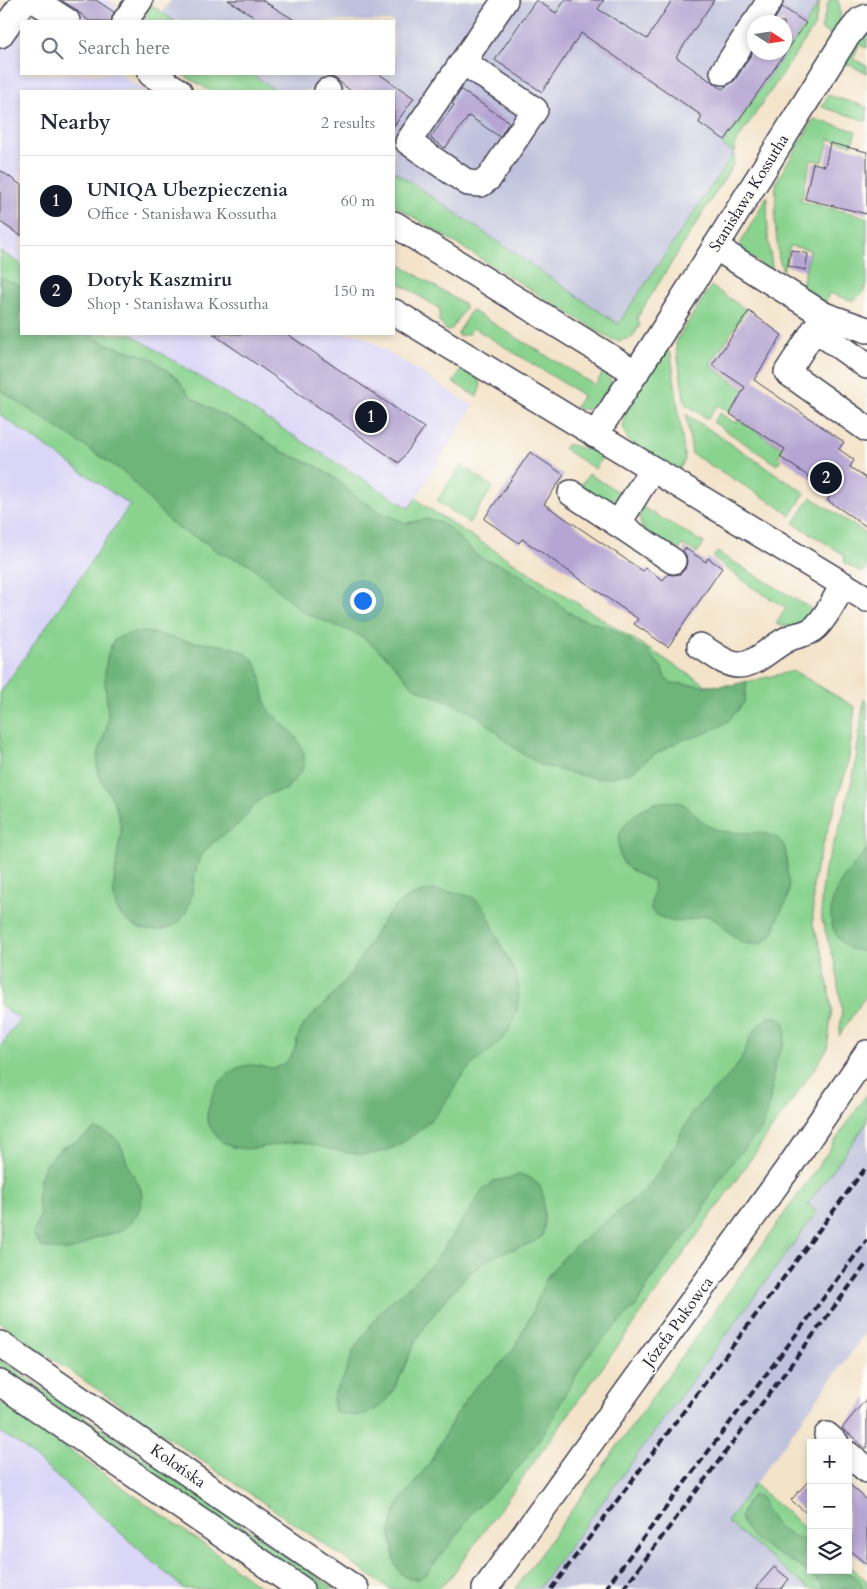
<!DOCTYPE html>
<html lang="en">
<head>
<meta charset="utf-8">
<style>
	body { margin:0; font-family:Cardo,serif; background:#f6f6f7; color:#1f2937 }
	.controls { position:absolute; right:15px; bottom:15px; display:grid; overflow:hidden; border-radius:0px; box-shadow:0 2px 8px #0003 }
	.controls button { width:45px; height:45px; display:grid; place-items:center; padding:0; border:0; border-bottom:1px solid #e0e1e3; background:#fff; color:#1f2937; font:25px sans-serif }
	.compass { position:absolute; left:747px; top:15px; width:45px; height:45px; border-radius:50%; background:#fff; box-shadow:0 2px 8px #0003; rotate:102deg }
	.you { position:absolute; left:362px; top:600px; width:18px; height:18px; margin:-12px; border:4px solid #fff; border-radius:50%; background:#1a73e8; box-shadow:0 0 0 8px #1a73e833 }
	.badge { display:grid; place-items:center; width:32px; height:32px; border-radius:50%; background:#111827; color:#fff; font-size:16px; font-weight:700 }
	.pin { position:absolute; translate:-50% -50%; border:2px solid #fff; box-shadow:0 1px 5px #0006 }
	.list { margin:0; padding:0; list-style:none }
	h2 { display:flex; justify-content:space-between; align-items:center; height:65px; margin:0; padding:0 20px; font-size:21px }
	h2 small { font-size:16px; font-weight:400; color:#747a83 }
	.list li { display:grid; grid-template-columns:32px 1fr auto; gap:15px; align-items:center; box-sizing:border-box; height:90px; padding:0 20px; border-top:1px solid #e0e1e3 }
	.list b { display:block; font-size:19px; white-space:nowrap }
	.list p { margin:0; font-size:16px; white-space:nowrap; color:#747a83 }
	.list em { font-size:16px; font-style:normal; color:#747a83 }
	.icon { flex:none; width:28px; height:28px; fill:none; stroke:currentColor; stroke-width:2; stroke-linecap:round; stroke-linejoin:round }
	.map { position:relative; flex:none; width:867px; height:1589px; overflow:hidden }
	.search { position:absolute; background:#fff; box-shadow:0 2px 8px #0003; left:20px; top:20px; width:375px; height:55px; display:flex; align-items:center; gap:12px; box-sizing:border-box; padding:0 18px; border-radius:0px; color:#747a83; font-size:19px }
	.panel { position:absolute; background:#fff; box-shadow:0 2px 8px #0003; left:20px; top:90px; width:375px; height:245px; border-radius:0px }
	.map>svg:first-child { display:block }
	.built { fill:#dad6f7 }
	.industrial { fill:#c0c2dd; fill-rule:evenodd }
	.green { fill:#89d38f; stroke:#567a65 }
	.forest { fill:#6eb57a; stroke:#486c5a }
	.building { fill:#b6a5d3 }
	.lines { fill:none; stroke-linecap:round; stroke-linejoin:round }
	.minor-casing { stroke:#413f50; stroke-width:28 }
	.minor { stroke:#fff; stroke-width:25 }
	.rail { stroke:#22223b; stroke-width:4; stroke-dasharray:8 4; stroke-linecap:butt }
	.labels { text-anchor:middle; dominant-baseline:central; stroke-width:4; stroke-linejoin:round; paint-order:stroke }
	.street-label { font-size:16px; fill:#22223b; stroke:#fdfcf7 }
</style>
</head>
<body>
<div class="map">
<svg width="867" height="1589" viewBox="0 0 867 1589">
	<rect width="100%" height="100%" fill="#fdfcf7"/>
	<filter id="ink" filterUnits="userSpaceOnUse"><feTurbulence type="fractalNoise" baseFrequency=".02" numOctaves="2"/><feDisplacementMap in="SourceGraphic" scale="10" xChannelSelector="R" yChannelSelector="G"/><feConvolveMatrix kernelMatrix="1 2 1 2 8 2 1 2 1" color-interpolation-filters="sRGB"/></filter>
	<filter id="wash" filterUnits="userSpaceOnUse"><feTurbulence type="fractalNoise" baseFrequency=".0096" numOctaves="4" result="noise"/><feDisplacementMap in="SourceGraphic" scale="20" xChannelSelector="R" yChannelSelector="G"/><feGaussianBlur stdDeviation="1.12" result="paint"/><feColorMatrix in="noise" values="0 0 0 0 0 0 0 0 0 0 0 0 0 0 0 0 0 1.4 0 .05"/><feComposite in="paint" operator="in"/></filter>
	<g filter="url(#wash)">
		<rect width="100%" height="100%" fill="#f3e3c9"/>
		<g class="built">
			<path d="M49,0H108L117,7L108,21H79Z"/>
			<path d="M22,14L34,21H21V74H119L147,91H21V264L0,251V44Z"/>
			<path d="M131,334H360L473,406L410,508Z"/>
			<path d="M0,415L131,504L0,693Z"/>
			<path d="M0,1005L20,1019L0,1047Z"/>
			<path d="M0,1432L23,1447L184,1589H0Z"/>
		</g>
		<g class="industrial">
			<path d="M171,0H814L819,3L723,145L734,153L618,324L394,171V91H277L251,74H394V21H175L162,13ZM754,22H784V52H754Z"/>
			<path d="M867,1123V1331L727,1522L809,1589H538L817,1212L808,1204Z"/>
		</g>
		<g class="green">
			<path d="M814,0H820L814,27L735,144L734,163L637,318L640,325L632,338L617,341L609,338L394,205V171L618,324L734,153L722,145L819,4Z"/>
			<path d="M829,0H838C843,14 840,25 834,37L821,29Z"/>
			<path d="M151,5L175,21H144L146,19L143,17Z"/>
			<path d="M867,33V48L859,45L853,59L867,66V73L842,62L858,39Z"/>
			<path d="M182,74H251L277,91H210Z"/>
			<path d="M828,95L867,107V121L822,107Z"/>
			<path d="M814,119L856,131L852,145L829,139L823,162L811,160L801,201L867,217V285L863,292L853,301L829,293L825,304L801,289L810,250L790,246L783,271L779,259L775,224L776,182Z"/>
			<path d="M767,196L768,239L773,273L741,250L740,244Z"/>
			<path d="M0,251L21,264V334H131L409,508L416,498L425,506L682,670L708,686L733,685L794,671L855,707L848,764L817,864L813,885V924L824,959L832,1010L827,1050C704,1228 577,1403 450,1578L436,1589H390L387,1587L0,1323V1047L20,1019L0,1005V693L130,505L0,415Z"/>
			<path d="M394,261L465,305V308L451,330L447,331L439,321L440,309L394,280Z"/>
			<path d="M711,286L747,310L710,365L745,390L730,413L718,405L708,419L685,404L676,345V341Z"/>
			<path d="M471,310L595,385L606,368C620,390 600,416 575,408L583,395L474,328L468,334L459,336L458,333Z"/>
			<path d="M665,348L671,354L685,460L678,471L631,443C623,434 622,425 625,413Z"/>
			<path d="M462,369L477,378L481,385L477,397L453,382Z"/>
			<path d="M720,413L735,423L739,420L783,449L778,457L781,460L777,465L713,422Z"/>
			<path d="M686,414L805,493L790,517L786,511L692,454Z"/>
			<path d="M567,444L604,454L595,469L564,449Z"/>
			<path d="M461,465L493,487L469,523L437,501Z"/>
			<path d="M589,474L625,496C609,509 594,495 581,485Z"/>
			<path d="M811,497L867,534V570L861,572L845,563L844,555L794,523Z"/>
			<path d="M641,506L704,543L697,553L682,545L677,553L642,528L639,517Z"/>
			<path d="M717,552L815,611C804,626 795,630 776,624L786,608L750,586L713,558Z"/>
			<path d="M864,699L867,702V994L839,1036L842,1010L838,986L836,967L822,920L821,900L825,868L844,813L855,768Z"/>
			<path d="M867,1094V1123L808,1204L817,1212L538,1589H515L810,1178Z"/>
			<path d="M0,1359L335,1589H322L0,1368Z"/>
			<path d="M0,1401L209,1548L262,1589H184L23,1447L0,1432Z"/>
			<path d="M754,1484L811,1533V1570H848V1565L867,1581V1589H809L727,1522Z"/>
		</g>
		<g class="forest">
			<path d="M0,277L21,286V334H89L104,343L151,358L177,378L190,396L207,407L247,427L281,451L318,467L336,479L353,495L380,512L406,523L427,519L438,521L450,529L479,557L513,570L534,584L570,613L579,618L610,628L629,639L636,645L647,650L662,668L665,678L671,683L708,686L733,685L747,681L744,703L729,720L719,727L701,735L682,740L668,747L649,758L632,772L609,778H596L584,776L540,765L513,747L477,715L441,698L423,692L413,686L397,669L390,660L368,641L357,634L307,614L293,604L251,565L216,551L208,544L176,527L166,518L125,473L0,390Z"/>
			<path d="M139,632C158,632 173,639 192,642C210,644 235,644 250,657C264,669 261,691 267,706C271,714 279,720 285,726C298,737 310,755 301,772C297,778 290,784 286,790C256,793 255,809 236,826C224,836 211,841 202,855C186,882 201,924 159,930C142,932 122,923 116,906C110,889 117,867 118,850C119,843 121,837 121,831C120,818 117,807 110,795C106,788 100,780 98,772C94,755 105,740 107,725C109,714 107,705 106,695C104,674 104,659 114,640L125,635Z"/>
			<path d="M657,802C665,802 676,800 683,804C694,810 700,823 712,828C731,837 760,828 775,837C789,845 786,858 787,871C788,879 790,886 788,894C787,903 781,910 778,918C775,931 770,943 755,944C735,946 726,924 710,917C702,914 696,919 689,920C674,924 661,920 651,910C650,899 655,891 653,881C645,877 636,874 628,868C623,864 620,858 619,851C614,826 637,811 657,802Z"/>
			<path d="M867,849V951C856,952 847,949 840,940C828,927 829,905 837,889C842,877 859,860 867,849Z"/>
			<path d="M433,890C482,896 480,895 498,939C508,964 522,972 518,1002C513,1045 485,1048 462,1076C455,1085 452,1094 445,1103C433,1121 406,1144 385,1151C358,1160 332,1148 305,1143C276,1138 236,1164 215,1134C213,1131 209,1126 208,1122C205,1116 209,1107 211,1100C217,1081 232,1065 253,1065C269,1066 277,1074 290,1057C297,1049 296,1037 302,1028C309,1016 321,1008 330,998C338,990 346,980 353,970C368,949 377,924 396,906C407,895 419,893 433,890Z"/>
			<path d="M769,1017H778L785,1023L786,1032L784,1043L775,1063L769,1106L762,1129L734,1160L714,1189L696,1223L655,1273L636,1306L603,1339L586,1359L563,1398L553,1419L524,1461L499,1488L473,1511L453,1541L427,1573L419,1579H409L402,1575L395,1565L390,1531L395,1511L402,1499L429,1464L455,1416L475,1387L493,1372L513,1350L532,1313L545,1280L553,1269L572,1249L646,1189L662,1168L692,1113C704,1097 722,1085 735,1068C750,1049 746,1031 769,1017Z"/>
			<path d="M95,1129C120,1135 120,1143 128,1165C132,1176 141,1183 142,1196C143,1210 130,1227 117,1232C110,1235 102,1235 95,1238C88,1241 82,1246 75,1249C64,1252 52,1249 41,1247L33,1234L40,1215L37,1198L40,1179L46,1163L61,1148L78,1141Z"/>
			<path d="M520,1174C544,1182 543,1190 544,1213C544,1224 545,1225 542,1236C531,1245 520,1247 507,1251C492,1256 478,1266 466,1277C449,1294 434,1313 421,1333C402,1360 399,1408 360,1415C351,1416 343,1415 335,1411L333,1400L335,1391L343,1379L354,1349L378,1315L391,1301L402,1293L427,1269L439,1255L483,1190L494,1181L514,1177Z"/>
			<path d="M753,1495C765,1495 762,1504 767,1511C771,1517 776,1526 782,1530C791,1536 802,1538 811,1544V1570C826,1570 860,1568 863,1589H825C803,1557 754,1555 740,1518L748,1500Z"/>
		</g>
		<g id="blocks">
			<g class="building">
				<path d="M61,0H96L114,12L111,21H89L75,9Z"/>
				<path d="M228,0H262L296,21H261Z"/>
				<path d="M536,0L556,13L565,0H604L598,9L647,39L672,0H714L676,57L722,89L735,80L754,50V52H784V22H773L782,7L806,23L725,140L699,123L702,116L581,33L542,92L495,60Z"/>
				<path d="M325,74H379L414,98L394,126V91H351L336,79Z"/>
				<path d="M461,90L509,122L500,137L469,116L445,148L430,138L454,105L452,104Z"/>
				<path d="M830,143L867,152V214L805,199L813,163L825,166Z"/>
				<path d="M0,170L21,185V236L0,222Z"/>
				<path d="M791,250L808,254L805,270L788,266Z"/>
				<path d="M749,311L782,335L754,380L844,442L839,449L854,460L850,467L867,479V527L827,500L833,493L780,457L785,449L730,414L745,387L712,365Z"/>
				<path d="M213,334H287L424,428L399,463Z"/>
				<path d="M530,452L564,475L544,504L643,571L645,568L663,580L668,574L672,575L680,574L685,569L687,562L686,555L683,551L685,548L706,562L708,558L722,568L668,647L634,624L638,619L522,539L519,543L484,519Z"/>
				<path d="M867,1398V1449L842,1428Z"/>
				<path d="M811,1478V1517L791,1500Z"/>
				<path d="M848,1483L867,1500V1565L848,1549Z"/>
				<path d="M774,1567L789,1579L781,1589H755Z"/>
			</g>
		</g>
	</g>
	<g filter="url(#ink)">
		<use href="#blocks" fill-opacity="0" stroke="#413f50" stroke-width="1"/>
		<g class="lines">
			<g class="minor-casing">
				<g id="minor">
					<path d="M34,0L67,21"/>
					<path d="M125,21L140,0"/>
					<path d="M756,22L770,0"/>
					<path d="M0,35L25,0"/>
					<path d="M463,62L535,110L489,178L481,184L468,183L408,142L505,0"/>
					<path d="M723,72L754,24"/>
					<path d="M151,74L179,91"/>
					<path d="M327,91H328"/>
					<path d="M394,224L636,373"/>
					<path d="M715,247L824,315L787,372L867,429"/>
					<path d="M394,312L867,599"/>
					<path d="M824,315L867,330"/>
					<path d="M815,329L867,366"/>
					<path d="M595,435L659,337L845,39L860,20L867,17"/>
					<path d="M652,469L618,524L673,561"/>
					<path d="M571,493L618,524"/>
					<path d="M700,646C711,652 725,665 738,665C758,665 773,644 792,637C800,634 809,634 816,627C828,615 835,599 843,585"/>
					<path d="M0,1344L356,1589"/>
					<path d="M0,1383L301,1589"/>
					<path d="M827,1435L836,1443"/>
					<path d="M848,1454L867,1470"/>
					<path d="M485,1589L794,1160L867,1053"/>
				</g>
			</g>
			<use href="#minor" class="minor"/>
			<g class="rail">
				<path d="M551,1589L867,1166"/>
				<path d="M605,1589L867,1240"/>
				<path d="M623,1589L867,1263"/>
			</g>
		</g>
	</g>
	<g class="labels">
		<g class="street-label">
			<text transform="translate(749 193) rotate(-58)">Stanisława Kossutha</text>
			<text transform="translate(678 1322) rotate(-54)">Józefa Pukowca</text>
			<text transform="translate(178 1466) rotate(35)">Kolońska</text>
		</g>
	</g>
</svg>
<div class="controls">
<button>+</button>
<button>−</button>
<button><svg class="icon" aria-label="layers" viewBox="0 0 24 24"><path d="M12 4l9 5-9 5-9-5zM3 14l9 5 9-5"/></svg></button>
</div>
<svg class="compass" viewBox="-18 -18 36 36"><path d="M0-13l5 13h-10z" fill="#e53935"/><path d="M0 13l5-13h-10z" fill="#747a83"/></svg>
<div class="you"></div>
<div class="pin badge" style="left:371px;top:417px">1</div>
<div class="pin badge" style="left:826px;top:478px">2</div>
<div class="search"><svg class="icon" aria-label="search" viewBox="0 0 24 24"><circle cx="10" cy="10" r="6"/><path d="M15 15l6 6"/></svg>Search here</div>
<section class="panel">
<h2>Nearby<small>2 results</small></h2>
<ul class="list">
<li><span class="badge">1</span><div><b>UNIQA Ubezpieczenia</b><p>Office · Stanisława Kossutha</p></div><em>60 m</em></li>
<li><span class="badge">2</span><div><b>Dotyk Kaszmiru</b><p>Shop · Stanisława Kossutha</p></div><em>150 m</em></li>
</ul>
</section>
</div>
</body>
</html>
